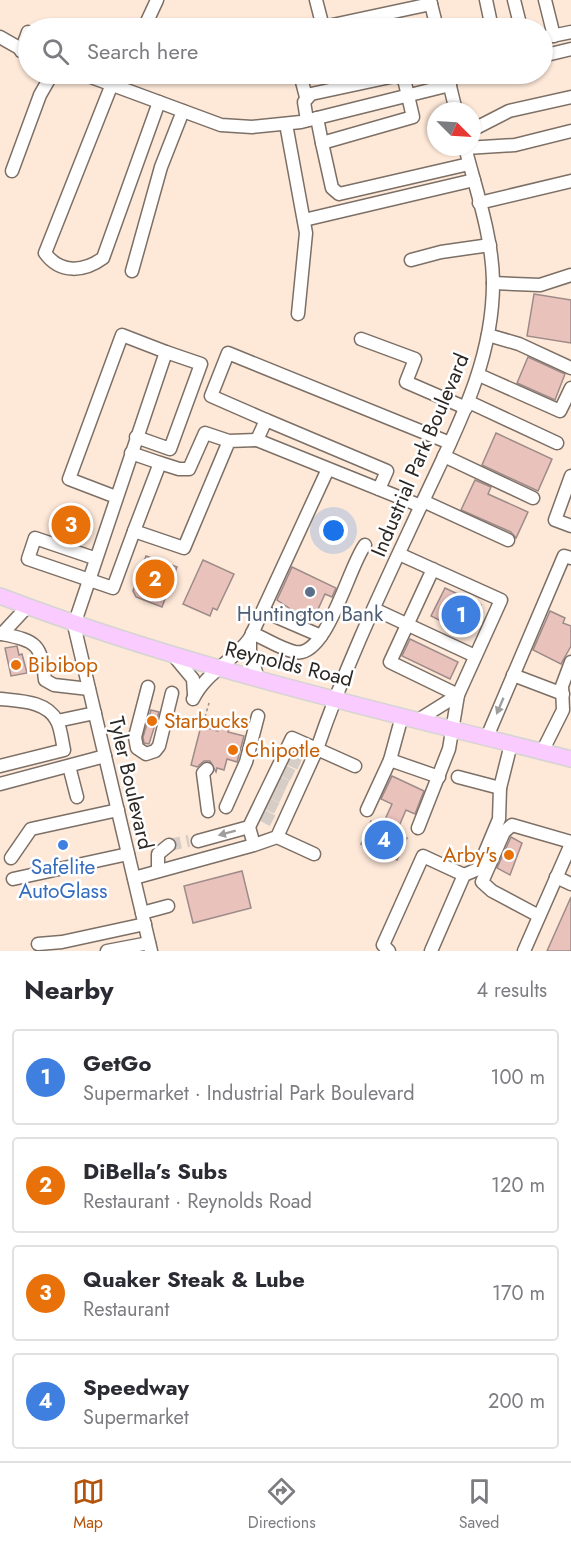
<!DOCTYPE html>
<html lang="en">
<head>
<meta charset="utf-8">
<style>
	body { margin:0; font-family:Jost,sans-serif; background:#f7f7f7; color:#2b2b33 }
	.compass { position:absolute; left:427px; top:102px; width:54px; height:54px; border-radius:50%; background:#fff; box-shadow:0 2px 4px #0004; rotate:114deg }
	.you { position:absolute; left:334px; top:531px; width:21px; height:21px; margin:-15px; border:4px solid #fff; border-radius:50%; background:#1a73e8; box-shadow:0 0 0 9px #1a73e833 }
	.badge { display:grid; place-items:center; width:39px; height:39px; border-radius:50%; background:#b45309; color:#fff; font-size:20px; font-weight:700 }
	.pin { position:absolute; translate:-50% -50%; border:3px solid #fff; box-shadow:0 2px 6px #0006 }
	.list { margin:0; padding:0; list-style:none }
	h2 { display:flex; justify-content:space-between; align-items:center; height:78px; margin:0; padding:0 24px; font-size:26px }
	h2 small { font-size:20px; font-weight:400; color:#7c7c81 }
	.list li { display:grid; grid-template-columns:39px 1fr auto; gap:18px; align-items:center; box-sizing:border-box; height:96px; margin:0 12px 12px; padding:0 12px; border:2px solid #e1e1e2; border-radius:6px }
	.list b { display:block; font-size:22px; white-space:nowrap }
	.list p { margin:0; font-size:20px; white-space:nowrap; color:#7c7c81 }
	.list em { font-size:20px; font-style:normal; color:#7c7c81 }
	.icon { flex:none; width:33px; height:33px; fill:none; stroke:currentColor; stroke-width:2; stroke-linecap:round; stroke-linejoin:round }
	.map { position:relative; flex:none; width:571px; height:951px; overflow:hidden }
	.search { position:absolute; background:#fff; box-shadow:0 2px 4px #0004; left:18px; right:18px; top:18px; height:66px; display:flex; align-items:center; gap:15px; box-sizing:border-box; padding:0 21px; border-radius:33px; color:#7c7c81; font-size:22px }
	.sheet { height:510px; background:#fff }
	nav { display:flex; justify-content:space-around; align-items:center; box-sizing:border-box; height:84px; border-top:2px solid #e1e1e2; background:#fff; font-size:16px; color:#7c7c81 }
	nav a { display:grid; justify-items:center; gap:3px }
	nav .on { color:#b45309 }
	.map>svg:first-child { display:block }
	.built { fill:#fee9d9; fill-rule:evenodd }
	.building { fill:#eac2bc; stroke:#9d8b89; stroke-width:1.5 }
	.lines { fill:none; stroke-linecap:round; stroke-linejoin:round }
	.minor-tunnel { stroke:#d5cdc6; stroke-width:12; stroke-dasharray:12 6; stroke-linecap:butt }
	.minor-casing { stroke:#7c6f65; stroke-width:15 }
	.major-casing { stroke:#d5d4d3; stroke-width:18 }
	.path { stroke:#97908b; stroke-width:1.5; stroke-dasharray:3 3; stroke-linecap:butt }
	.minor { stroke:#fff; stroke-width:12 }
	.major { stroke:#facbfe; stroke-width:15 }
	.oneway { fill:#a09e9c }
	.service-dot { fill:#5c6f8a; stroke:#fff; stroke-width:2 }
	.food-dot { fill:#e8710a; stroke:#fff; stroke-width:2 }
	.shop-dot { fill:#3f7fe0; stroke:#fff; stroke-width:2 }
	.labels { text-anchor:middle; dominant-baseline:central; stroke-width:5; stroke-linejoin:round; paint-order:stroke }
	.street-label { font-size:21px; fill:#2c2723; stroke:#fff }
	.service-label { font-size:21px; fill:#4e5e75; stroke:#fff }
	.food-label { font-size:21px; fill:#c56008; stroke:#fff; text-anchor:start }
	.shop-label { font-size:21px; fill:#366cbe; stroke:#fff }
</style>
</head>
<body>
<div class="map">
<svg width="571" height="951" viewBox="0 0 571 951">
	<rect width="100%" height="100%" fill="#fff6ef"/>
	<g class="built">
		<path d="M0,0H571V756L339,695L458,439L331,693L179,652L0,592ZM28,28H542V74H28ZM436,111H472V147H436Z"/>
		<path d="M0,600L571,762V951H0Z"/>
	</g>
	<g class="building">
		<path d="M534,294L571,300V343L527,336Z"/>
		<path d="M528,357L565,374L555,400L517,383Z"/>
		<path d="M496,433L552,459L538,491L482,465Z"/>
		<path d="M475,480L491,487L488,494L528,512L516,538L511,532L461,510Z"/>
		<path d="M146,556L177,567L162,607L136,597L133,591Z"/>
		<path d="M203,560L234,574L217,610L213,608L210,616L183,604Z"/>
		<path d="M292,567L336,588L332,597L325,594L315,616L303,611L301,616L277,600Z"/>
		<path d="M445,588L481,605L467,634L431,616Z"/>
		<path d="M550,611L565,618L563,623L571,626V646L561,664L533,650Z"/>
		<path d="M410,639L458,662L450,679L402,656Z"/>
		<path d="M17,646L19,655L22,654L27,673L11,676L5,648Z"/>
		<path d="M151,710L159,712L149,744L144,743L143,737Z"/>
		<path d="M201,726L218,731L220,726L229,728L228,732L244,736L237,762L227,759L224,770L217,768L216,772L210,761H204L197,767L191,765Z"/>
		<path d="M392,776L424,791L415,814L406,810L396,833L407,838L397,860L361,844L371,821L382,826L392,804L381,799Z"/>
		<path d="M511,837L522,843L510,875L497,868Z"/>
		<path d="M242,871L251,908L193,923L184,886Z"/>
		<path d="M571,897V951H547Z"/>
	</g>
	<g class="lines">
		<g class="minor-tunnel">
			<path d="M289,759L302,765"/>
			<path d="M282,770L296,777"/>
			<path d="M276,781L291,788"/>
			<path d="M271,792L286,799"/>
			<path d="M266,803L280,810"/>
			<path d="M262,815L275,822"/>
			<path d="M169,845L189,841"/>
		</g>
		<g class="minor-casing">
			<g id="minor">
				<path d="M316,0L323,27L431,4"/>
				<path d="M430,0L437,28"/>
				<path d="M486,0L492,28"/>
				<path d="M514,0L521,28"/>
				<path d="M545,0L554,36"/>
				<path d="M144,28L157,0"/>
				<path d="M0,37L28,53"/>
				<path d="M542,38L571,32"/>
				<path d="M21,51L28,32"/>
				<path d="M542,56L571,49"/>
				<path d="M83,74L221,125L252,127L301,122L450,85"/>
				<path d="M300,74L306,97"/>
				<path d="M447,74L456,111"/>
				<path d="M449,78L468,74"/>
				<path d="M112,84L45,253C60,274 84,272 103,258L159,102"/>
				<path d="M119,87L125,74"/>
				<path d="M307,120L304,102L311,94L395,76L404,79L413,117L322,143L317,118"/>
				<path d="M286,124L306,233L298,314"/>
				<path d="M472,130L509,111L571,97"/>
				<path d="M322,143L332,188L339,194L469,164"/>
				<path d="M466,148L515,145L571,131"/>
				<path d="M12,171L40,95L52,74"/>
				<path d="M479,203L571,181"/>
				<path d="M304,220L474,180"/>
				<path d="M411,260L441,252L490,245"/>
				<path d="M132,271L161,167L183,111"/>
				<path d="M493,283L540,285L571,275"/>
				<path d="M488,335L519,344L571,368"/>
				<path d="M361,339L415,359L406,382L466,408"/>
				<path d="M479,375L560,411L571,388"/>
				<path d="M469,402L557,443"/>
				<path d="M266,420L211,396L228,353L450,443"/>
				<path d="M136,437L170,449L201,364L166,352"/>
				<path d="M257,440L266,420L387,471L379,489"/>
				<path d="M229,441L184,548L134,531L160,463L179,469H189L205,433L229,441L257,440L421,506"/>
				<path d="M131,453L160,463"/>
				<path d="M444,456L533,498"/>
				<path d="M571,476L555,520L571,526"/>
				<path d="M116,497L69,479L122,335L166,352L74,625L151,951"/>
				<path d="M423,501L508,540"/>
				<path d="M399,554L501,600L458,695L390,662L433,569"/>
				<path d="M94,558L35,538L28,559L113,588L134,531"/>
				<path d="M374,609L475,656"/>
				<path d="M263,611L321,636"/>
				<path d="M252,633C266,639 281,649 295,652C327,659 349,565 365,545"/>
				<path d="M2,634C37,641 41,644 45,680L54,685L89,689"/>
				<path d="M2,634L27,607"/>
				<path d="M250,638V651L258,679"/>
				<path d="M173,655L193,679L194,694"/>
				<path d="M513,675L563,694"/>
				<path d="M148,687L135,737L137,748L146,754L155,751L159,746L172,693"/>
				<path d="M193,699C206,672 233,662 250,638L328,469"/>
				<path d="M57,721L95,713"/>
				<path d="M487,737L564,556L571,558"/>
				<path d="M542,752L563,710L562,686L571,662"/>
				<path d="M390,760L439,777"/>
				<path d="M0,766L64,750C62,741 61,729 57,721C47,701 20,701 1,699"/>
				<path d="M69,766L77,797"/>
				<path d="M355,766L317,749C346,663 386,581 424,499C457,428 494,360 493,280C492,235 476,190 465,147"/>
				<path d="M207,769L203,773L208,811"/>
				<path d="M458,777L500,788"/>
				<path d="M0,784L105,756"/>
				<path d="M226,807L246,762L258,716"/>
				<path d="M367,810L390,760L402,716"/>
				<path d="M418,828L449,749L458,695L418,720"/>
				<path d="M277,837L314,854"/>
				<path d="M198,841L249,827"/>
				<path d="M11,858L31,829L118,810"/>
				<path d="M158,871V854L169,845"/>
				<path d="M556,877L571,884"/>
				<path d="M134,878L254,845L249,827L292,738L317,749L277,837L254,845"/>
				<path d="M13,879L128,854"/>
				<path d="M142,913L168,906"/>
				<path d="M539,916L492,891L482,882L504,832L512,825L571,842"/>
				<path d="M38,944L62,942L145,924"/>
				<path d="M107,951L149,943"/>
				<path d="M389,951L383,945L423,856L464,875"/>
				<path d="M431,951L464,875L478,869L499,819L500,788L511,744"/>
				<path d="M524,951L571,844"/>
			</g>
		</g>
		<g class="major-casing">
			<path id="major" d="M0,596C185,667 379,710 571,759"/>
		</g>
		<path class="path" d="M205,717L209,703"/>
		<use href="#minor" class="minor"/>
		<use href="#major" class="major"/>
	</g>
	<defs><path id="oneway-solid" d="M-6-.8H1V-3.2L6.5 0L1 3.2V.8H-6Z" transform="scale(1.5)"/></defs>
	<g class="oneway">
		<use href="#oneway-solid" transform="translate(500 706) rotate(113)"/>
		<use href="#oneway-solid" transform="translate(227 833) rotate(165)"/>
	</g>
	<circle class="service-dot" cx="310" cy="592" r="6"/>
	<g class="food-dot">
		<circle cx="16" cy="665" r="6"/>
		<circle cx="152" cy="721" r="6"/>
		<circle cx="233" cy="750" r="6"/>
		<circle cx="509" cy="855" r="6"/>
	</g>
	<circle class="shop-dot" cx="63" cy="845" r="6"/>
	<g class="labels">
		<g class="street-label">
			<text transform="translate(420 455) rotate(-67)">Industrial Park Boulevard</text>
			<text transform="translate(289 664) rotate(14)">Reynolds Road</text>
			<text transform="translate(131 783) rotate(77)">Tyler Boulevard</text>
		</g>
		<g class="service-label">
			<text x="310" y="614">Huntington Bank</text>
		</g>
		<g class="food-label">
			<text x="28" y="665">Bibibop</text>
			<text x="164" y="721">Starbucks</text>
			<text x="245" y="750">Chipotle</text>
			<text x="497" y="855" text-anchor="end">Arby's</text>
		</g>
		<g class="shop-label">
			<text x="63" y="867">Safelite<tspan x="63" dy="24">AutoGlass</tspan></text>
		</g>
	</g>
</svg>
<svg class="compass" viewBox="-18 -18 36 36"><path d="M0-13l5 13h-10z" fill="#e53935"/><path d="M0 13l5-13h-10z" fill="#7c7c81"/></svg>
<div class="you"></div>
<div class="pin badge" style="left:461px;top:615px;background:#3f7fe0">1</div>
<div class="pin badge" style="left:155px;top:579px;background:#e8710a">2</div>
<div class="pin badge" style="left:71px;top:525px;background:#e8710a">3</div>
<div class="pin badge" style="left:384px;top:840px;background:#3f7fe0">4</div>
<div class="search"><svg class="icon" aria-label="search" viewBox="0 0 24 24"><circle cx="10" cy="10" r="6"/><path d="M15 15l6 6"/></svg>Search here</div>
</div>
<section class="sheet">
<h2>Nearby<small>4 results</small></h2>
<ul class="list">
<li><span class="badge" style="background:#3f7fe0">1</span><div><b>GetGo</b><p>Supermarket · Industrial Park Boulevard</p></div><em>100 m</em></li>
<li><span class="badge" style="background:#e8710a">2</span><div><b>DiBella’s Subs</b><p>Restaurant · Reynolds Road</p></div><em>120 m</em></li>
<li><span class="badge" style="background:#e8710a">3</span><div><b>Quaker Steak &amp; Lube</b><p>Restaurant</p></div><em>170 m</em></li>
<li><span class="badge" style="background:#3f7fe0">4</span><div><b>Speedway</b><p>Supermarket</p></div><em>200 m</em></li>
</ul>
</section>
<nav>
<a class="on"><svg class="icon" aria-label="map" viewBox="0 0 24 24"><path d="M3 6l6-2 6 2 6-2v14l-6 2-6-2-6 2zM9 4v14M15 6v14"/></svg>Map</a>
<a><svg class="icon" aria-label="directions" viewBox="0 0 24 24"><path d="M12 3l9 9-9 9-9-9zM9 14v-3h6M13 9l2 2-2 2"/></svg>Directions</a>
<a><svg class="icon" aria-label="saved" viewBox="0 0 24 24"><path d="M7 4h10v16l-5-4-5 4z"/></svg>Saved</a>
</nav>
</body>
</html>
